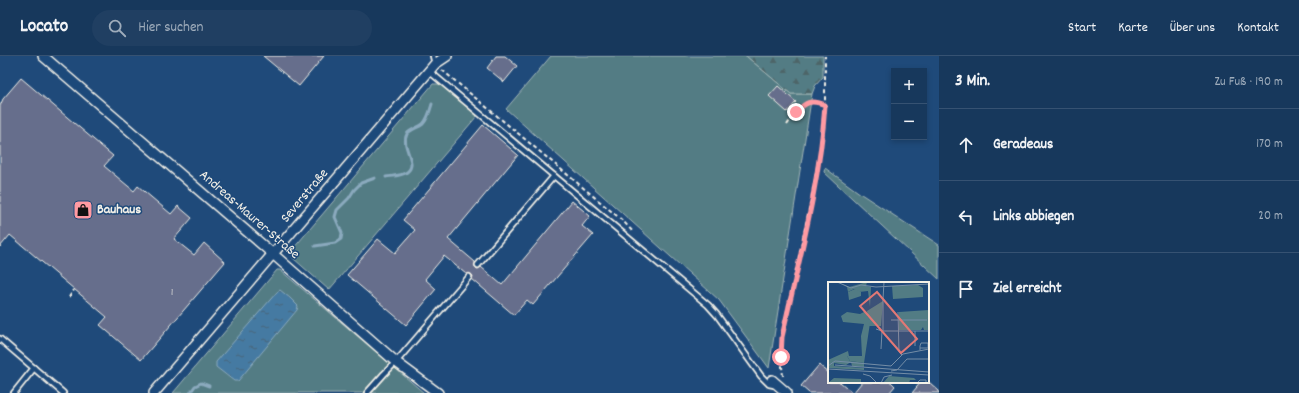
<!DOCTYPE html>
<html lang="de">
<head>
<meta charset="utf-8">
<style>
	body { margin:0; font-family:Dekko,sans-serif; background:#203f62; color:#f1f3f6 }
	.controls { position:absolute; right:12px; top:12px; display:grid; overflow:hidden; border-radius:0px; box-shadow:0 2px 6px #0003 }
	.controls button { width:36px; height:36px; display:grid; place-items:center; padding:0; border:0; border-bottom:1px solid #365272; background:#17385c; color:#f1f3f6; font:20px sans-serif }
	.stop { position:absolute; width:12px; height:12px; margin:-9px; border:3px solid #ff9aa2; border-radius:50%; background:#fff }
	.stop.end { background:#ff9aa2; border-color:#fff; box-shadow:0 1px 4px #0008 }
	.list { margin:0; padding:0; list-style:none }
	h2 { display:flex; justify-content:space-between; align-items:center; height:52px; margin:0; padding:0 16px; font-size:17px }
	h2 small { font-size:13px; font-weight:400; color:#9eacbb }
	.list li { display:grid; grid-template-columns:26px 1fr auto; gap:12px; align-items:center; box-sizing:border-box; height:72px; padding:0 16px; border-top:1px solid #365272 }
	.list b { display:block; font-size:15px; white-space:nowrap }
	.list em { font-size:13px; font-style:normal; color:#9eacbb }
	.icon { flex:none; width:22px; height:22px; fill:none; stroke:currentColor; stroke-width:2; stroke-linecap:round; stroke-linejoin:round }
	.map { position:relative; flex:none; width:939px; height:337px; overflow:hidden }
	header { display:flex; align-items:center; gap:24px; box-sizing:border-box; height:56px; padding:0 20px; background:#17385c; border-bottom:1px solid #365272 }
	header strong { font-size:19px }
	nav { display:flex; gap:22px; margin-inline-start:auto; font-size:14px }
	.search { width:280px; height:36px; background:#203f62; display:flex; align-items:center; gap:10px; box-sizing:border-box; padding:0 14px; border-radius:22px; color:#9eacbb; font-size:15px }
	main { display:flex }
	aside { flex:1; background:#17385c }
	.map>svg:first-child { display:block }
	.green { fill:#527c84; stroke:#a3b6b6 }
	.forest { fill:url(#forest-firs); stroke:#a3b6b6 }
	.water { fill:url(#water-ripples); stroke:#8baabe }
	.lines { fill:none; stroke-linecap:round; stroke-linejoin:round }
	.stream { stroke:#8baabe; stroke-width:3 }
	.building { fill:#666e8c; stroke:#f4f1e8 }
	.lane-casing { stroke:#f4f1e8; stroke-width:8 }
	.street-casing { stroke:#f4f1e8; stroke-width:12 }
	.path { stroke:#f4f1e8; stroke-width:2; stroke-dasharray:4 3; stroke-linecap:butt }
	.lane { stroke:#1f4a7a; stroke-width:4.5 }
	.street { stroke:#1f4a7a; stroke-width:9 }
	.route { stroke:#ff9aa2; stroke-width:5 }
	.labels { text-anchor:middle; dominant-baseline:central; stroke-width:3; stroke-linejoin:round; paint-order:stroke }
	.number-label { font-size:12px; fill:#d0d0d1 }
	.street-label { font-size:14px; fill:#f4f1e8; stroke:#1f4a7a }
	.poi-label { font-size:14px; font-weight:bold; fill:#f4f1e8; stroke:#1f4a7a; text-anchor:start }
	.inset-road { fill:none; stroke:#748da6; stroke-width:1 }
	.view { fill:#e27875; fill-opacity:0.15; stroke:#e27875; stroke-width:2 }
	.inset-edge { fill:none; stroke:#f4f1e8; stroke-width:2 }
</style>
</head>
<body>
<header>
<strong>Locato</strong>
<div class="search"><svg class="icon" aria-label="search" viewBox="0 0 24 24"><circle cx="10" cy="10" r="6"/><path d="M15 15l6 6"/></svg>Hier suchen</div>
<nav><a>Start</a><a>Karte</a><a>Über uns</a><a>Kontakt</a></nav>
</header>
<main>
<div class="map">
<svg width="939" height="337" viewBox="0 0 939 337">
	<defs>
		<pattern id="forest-firs" width="22" height="20" patternUnits="userSpaceOnUse"><rect width="22" height="20" fill="#527c84"/><path d="M5 1l3.5 6h-7zM16 11l3.5 6h-7z" fill="#4e6568"/></pattern>
		<pattern id="water-ripples" width="26" height="14" patternUnits="userSpaceOnUse"><rect width="26" height="14" fill="#457aa2"/><path d="M2 4q2-2 4 0t4 0M15 11q2-2 4 0t4 0" fill="none" stroke="#476479"/></pattern>
	</defs>
	<rect width="100%" height="100%" fill="#1f4a7a"/>
	<filter id="ink" filterUnits="userSpaceOnUse"><feTurbulence type="fractalNoise" baseFrequency=".025" numOctaves="2"/><feDisplacementMap in="SourceGraphic" scale="8" xChannelSelector="R" yChannelSelector="G"/><feConvolveMatrix kernelMatrix="1 2 1 2 8 2 1 2 1" color-interpolation-filters="sRGB"/></filter>
	<g filter="url(#ink)">
		<g class="green">
			<path d="M551,0H746L791,38H812L769,312L719,244L506,53Z"/>
			<path d="M433,28H440L477,60L329,234L293,202V193Z"/>
			<path d="M825,112L861,138L939,189V223L824,116Z"/>
			<path d="M277,214H280L424,337H173Z"/>
		</g>
		<path class="forest" d="M746,0H823V21L815,30L812,38H791Z"/>
		<path class="water" d="M280,234L290,242L298,250L297,254L238,325H234L216,311V306L277,236Z"/>
		<g class="lines">
			<g class="stream">
				<path d="M386,121C392,120 402,120 407,116C419,107 400,91 407,78C411,73 418,72 423,68C428,63 430,55 432,48"/>
				<path d="M315,190L335,187L341,183L342,177L335,161L337,154L349,142L354,134L361,127L375,122"/>
				<path d="M190,337L195,330L201,327L209,330"/>
			</g>
		</g>
		<g class="building">
			<path d="M263,0H324L299,30Z"/>
			<path d="M496,0H505L517,10L504,26L487,12Z"/>
			<path d="M21,22L113,100L104,110L134,135L138,130L171,158L178,150L192,162L174,183L194,199L204,187L225,206L141,304L100,269L107,261L10,179L0,191V50L3,43Z"/>
			<path d="M778,30L796,46L787,56L769,40Z"/>
			<path d="M483,69L518,99L448,183L475,206V212L478,213L481,211L502,229L572,145L590,160L582,170L593,179L533,249L527,244L514,259L472,223L473,220L471,218H466L444,200L425,223L436,233L406,269L347,219L378,183L395,197L415,174L403,164Z"/>
			<path d="M819,309L829,317V326H840L853,337L862,326H891L895,330L889,337H809L801,330Z"/>
			<path d="M921,326H929L939,335V337H912Z"/>
		</g>
		<g class="lines">
			<g class="lane-casing">
				<g id="lane">
					<path d="M433,0L435,8"/>
					<path d="M429,15L708,249L717,259L761,320L769,328L774,329"/>
					<path d="M478,209L554,120"/>
					<path d="M0,283L63,337"/>
					<path d="M14,337L34,312"/>
					<path d="M367,337L384,318L396,306L469,221"/>
				</g>
			</g>
			<g class="street-casing">
				<g id="street">
					<path d="M43,0L273,198L396,306L438,337"/>
					<path d="M772,324L787,337"/>
					<path d="M154,337L435,8L447,0"/>
				</g>
			</g>
			<g class="path">
				<path d="M442,14L623,165L634,177"/>
				<path d="M787,69C798,54 805,40 825,49"/>
				<path d="M69,241L74,234"/>
				<path d="M783,320L781,301L782,281L813,136L820,98L825,49V0"/>
			</g>
			<use href="#lane" class="lane"/>
			<use href="#street" class="street"/>
		</g>
	</g>
	<g class="lines" filter="url(#ink)">
		<path class="route" d="M781,301L782,281C799,204 820,127 825,49C811,43 806,46 796,56"/>
	</g>
	<defs>
		<g id="shop-square" transform="scale(1)"><rect x="-9" y="-9" width="18" height="18" rx="4" fill="#ff9aa2" stroke="#1f4a7a"/><path d="M-5-2.5h2.3a2.7 3.5 0 0 1 5.4 0H5L5.5 6h-11ZM-1.5-2.5h3a1.5 2.3 0 0 0-3 0Z" fill="#111"/></g>
	</defs>
	<g fill-rule="evenodd">
		<use href="#shop-square" x="83" y="154"/>
	</g>
	<g class="labels">
		<g class="number-label">
			<text x="172" y="236">1</text>
		</g>
		<g class="street-label">
			<text transform="translate(305 140) rotate(-50)">Severstraße</text>
			<text transform="translate(249 159) rotate(41)">Andreas-Maurer-Straße</text>
		</g>
		<g class="poi-label">
			<text x="97" y="154">Bauhaus</text>
		</g>
	</g>
	<g transform="translate(828 226)">
		<rect width="101" height="101" fill="#1f4a7a"/>
		<path d="M10,0L21,5L39,0L38,4L43,5L42,25L40,9L31,10L26,7L20,10L19,5ZM90,3L95,6V15L65,17L64,4ZM55,19L53,44H41L39,29ZM101,28V48H96L95,45L93,48H71V30ZM20,69L21,74H19L22,79L36,81V85L24,84L23,80L18,83L6,81V84L36,86V88L0,86V78ZM61,94L86,96L88,98H82L81,101H55Z" fill="#527c84"/>
		<path d="M27,7L33,10V14L21,18L20,10ZM38,29L42,41L36,81L22,79L19,74H34L33,54L36,42L15,40L13,34L19,30L32,32ZM6,96L33,97V101H0Z" fill="#527c84"/>
		<path class="inset-road" d="M9,0L23,6L33,3L48,5L101,2M55,17L56,0M70,30L71,70L74,73M63,38H99M48,47L54,49H101M55,49V18M87,49V64M53,67L54,49M92,68V64L93,61H100V66H92M7,83L101,90M0,84L7,79L63,84L75,72L101,67M0,87L101,93M63,89L69,88L79,77H101M35,92L42,94L49,101M53,101L56,95L64,93M89,101L92,98H98V101"/>
		<path class="view" d="M49,10L89,57L73,71L32,24Z"/>
		<rect width="101" height="101" class="inset-edge"/>
	</g>
</svg>
<div class="controls">
<button>+</button>
<button>−</button>
</div>
<div class="stop" style="left:781px;top:301px"></div>
<div class="stop end" style="left:796px;top:56px"></div>
</div>
<aside>
<h2>3 Min.<small>Zu Fuß · 190 m</small></h2>
<ul class="list">
<li><svg class="icon" aria-label="ahead" viewBox="0 0 24 24"><path d="M12 20V5M6 11l6-6 6 6"/></svg><div><b>Geradeaus</b></div><em>170 m</em></li>
<li><svg class="icon" aria-label="left" viewBox="0 0 24 24"><path d="M17 20v-9H6M10 6l-5 5 5 5"/></svg><div><b>Links abbiegen</b></div><em>20 m</em></li>
<li><svg class="icon" aria-label="arrive" viewBox="0 0 24 24"><path d="M6 21V4h12l-3 4 3 4H6"/></svg><div><b>Ziel erreicht</b></div></li>
</ul>
</aside>
</main>
</body>
</html>
